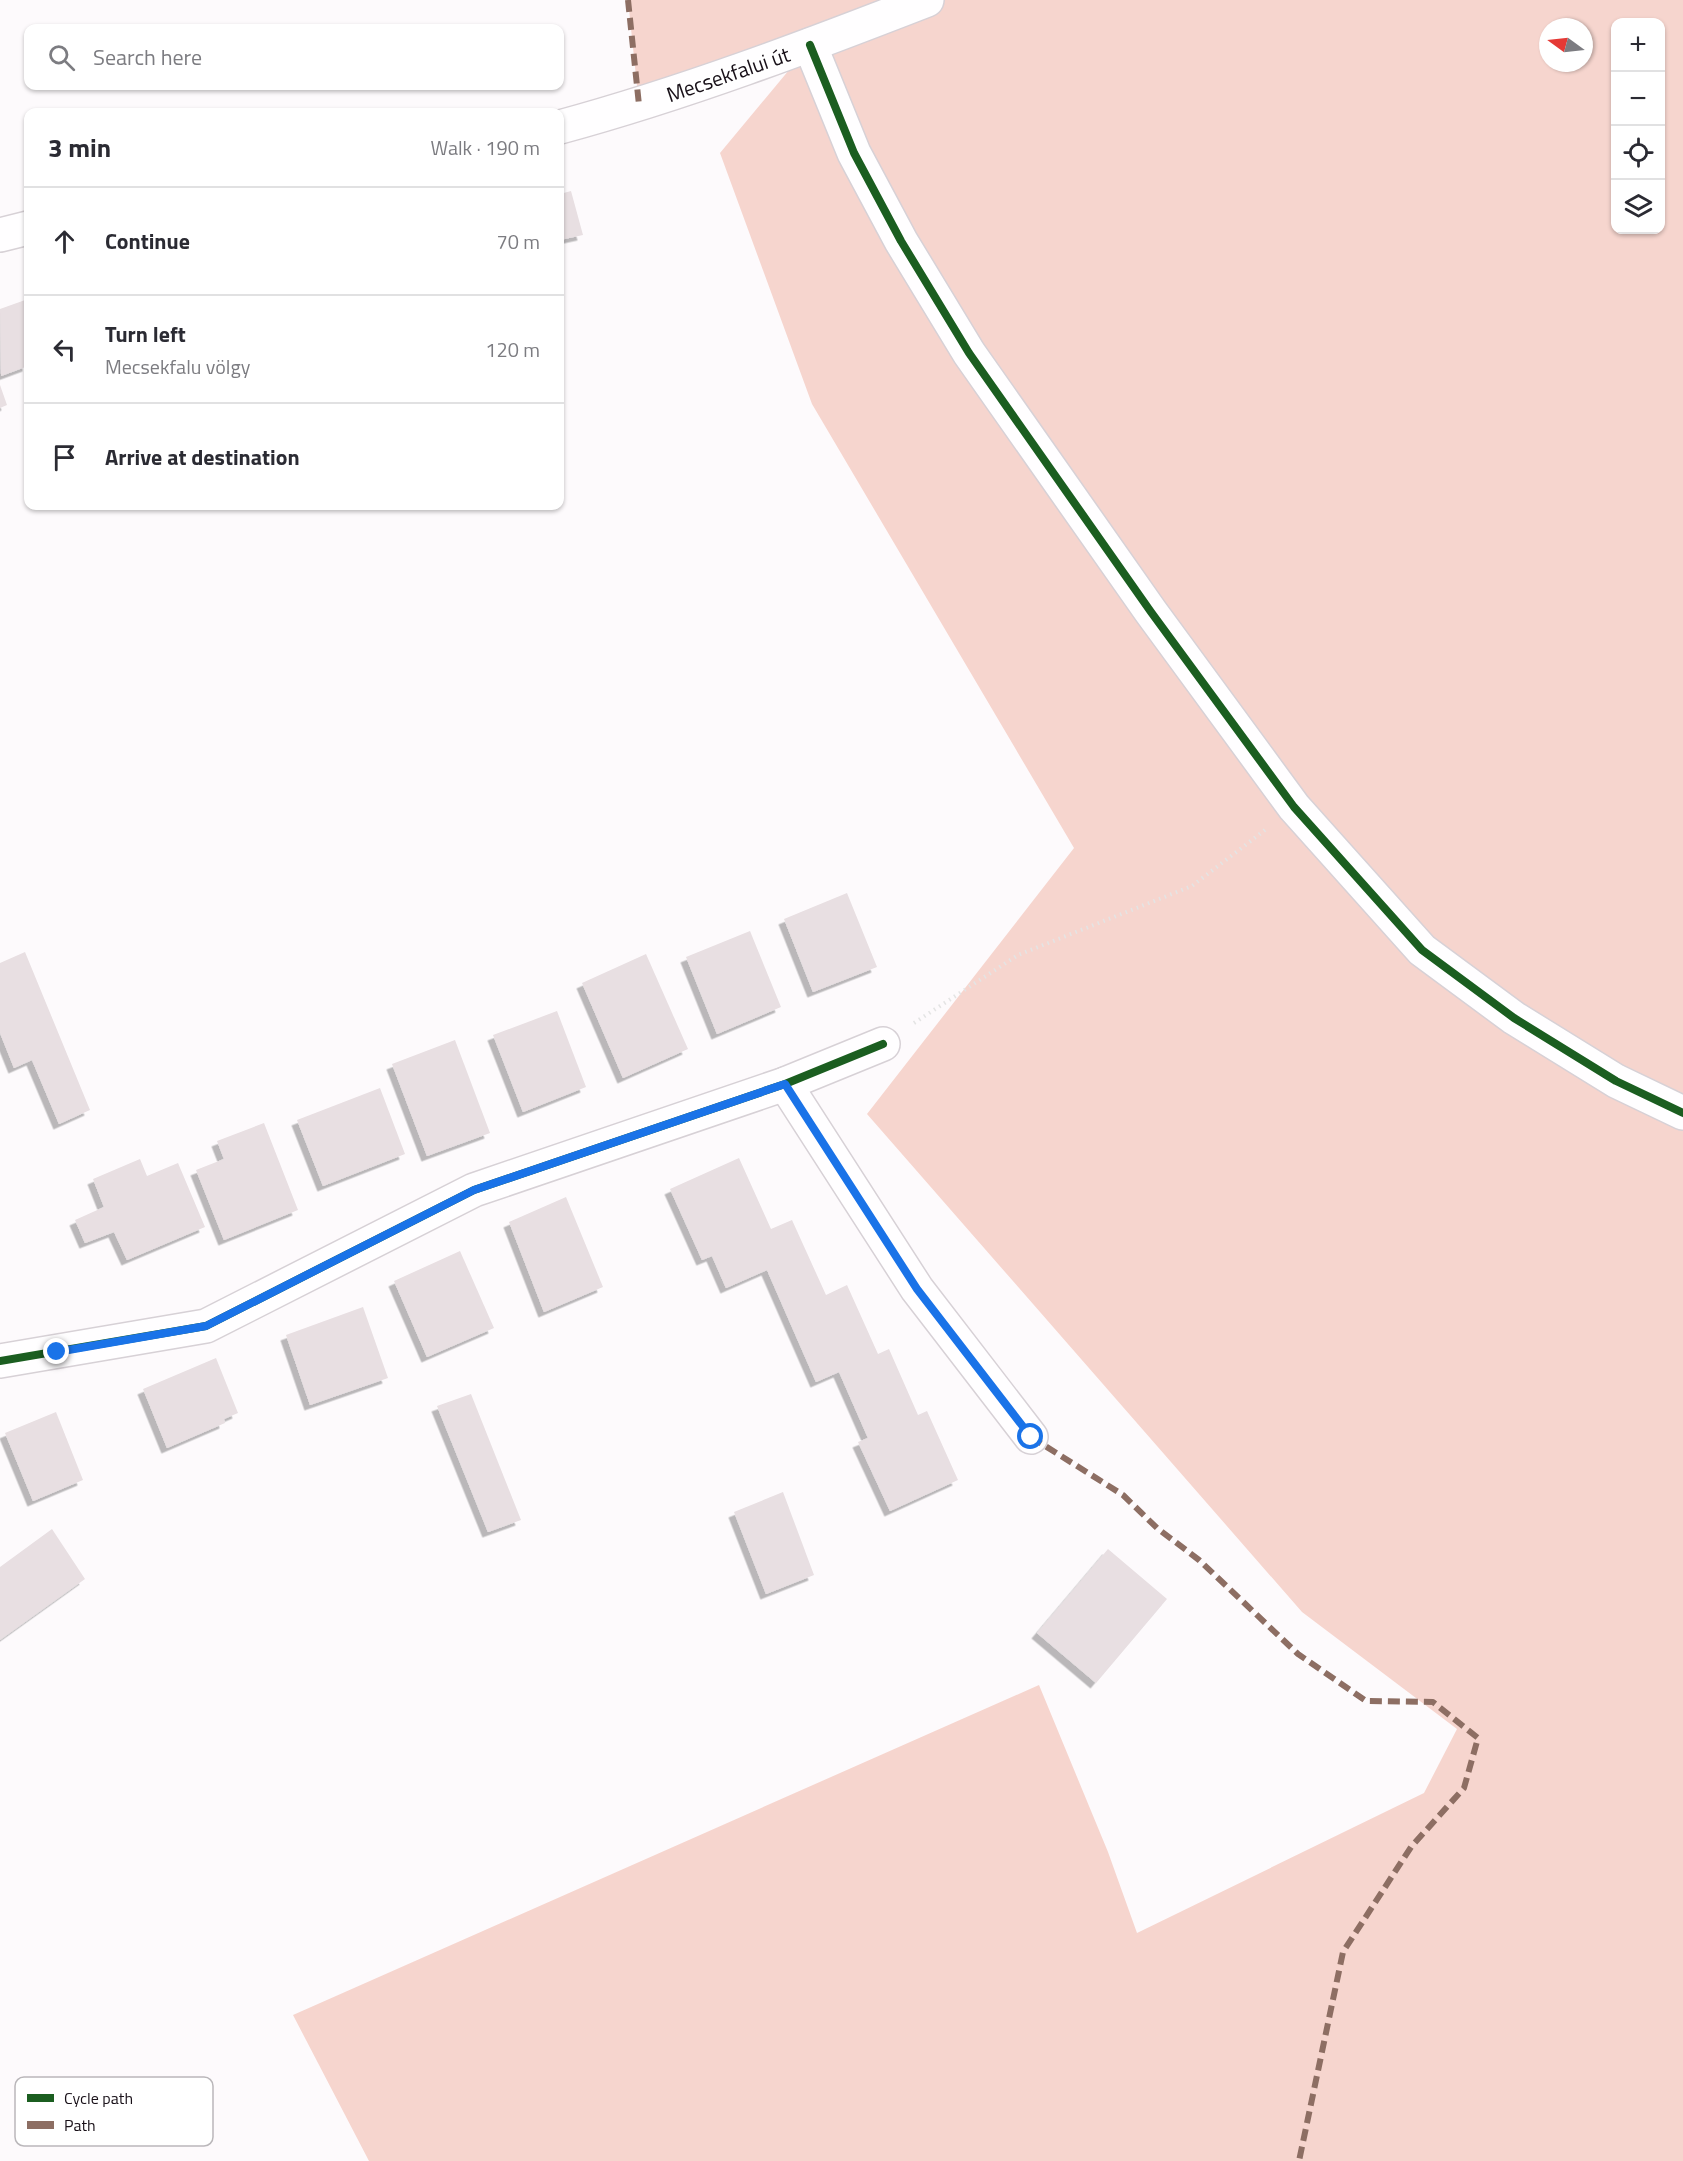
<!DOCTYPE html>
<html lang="en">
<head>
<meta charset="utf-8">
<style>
	body { margin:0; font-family:"Titillium Web",sans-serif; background:#f2f2f3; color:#2b2b33 }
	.controls { position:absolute; right:18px; top:18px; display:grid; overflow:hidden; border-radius:12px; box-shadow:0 2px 4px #0004 }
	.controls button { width:54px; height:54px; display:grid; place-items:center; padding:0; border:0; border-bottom:2px solid #e1e1e2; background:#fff; color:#2b2b33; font:30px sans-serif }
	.compass { position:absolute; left:1539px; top:18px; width:54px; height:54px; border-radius:50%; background:#fff; box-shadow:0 2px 4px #0004; rotate:285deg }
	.stop { position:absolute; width:18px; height:18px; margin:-14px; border:4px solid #1a73e8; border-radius:50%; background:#fff }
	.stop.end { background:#1a73e8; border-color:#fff; box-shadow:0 2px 6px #0008 }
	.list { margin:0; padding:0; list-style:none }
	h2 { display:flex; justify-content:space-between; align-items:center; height:78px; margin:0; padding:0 24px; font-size:26px }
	h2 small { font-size:20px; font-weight:400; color:#7c7c81 }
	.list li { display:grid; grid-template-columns:39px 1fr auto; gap:18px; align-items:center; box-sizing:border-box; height:108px; padding:0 24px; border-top:2px solid #e1e1e2 }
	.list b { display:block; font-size:22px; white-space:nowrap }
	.list p { margin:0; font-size:20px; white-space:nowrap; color:#7c7c81 }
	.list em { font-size:20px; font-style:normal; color:#7c7c81 }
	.icon { flex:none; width:33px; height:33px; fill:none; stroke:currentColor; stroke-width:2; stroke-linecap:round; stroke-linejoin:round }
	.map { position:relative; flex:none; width:1683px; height:2161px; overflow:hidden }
	.search { position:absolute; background:#fff; box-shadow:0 2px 4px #0004; left:24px; top:24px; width:540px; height:66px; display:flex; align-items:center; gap:15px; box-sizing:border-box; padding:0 21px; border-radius:12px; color:#7c7c81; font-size:22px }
	.panel { position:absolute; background:#fff; box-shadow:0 2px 4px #0004; left:24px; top:108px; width:540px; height:402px; border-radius:12px }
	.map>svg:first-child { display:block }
	.green { fill:#f6d5ce; fill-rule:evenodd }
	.building { fill:#e8dfe2; filter:url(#shadow) }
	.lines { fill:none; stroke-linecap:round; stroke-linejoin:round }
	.minor-casing { stroke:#d7d1d6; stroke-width:36 }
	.path { stroke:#e4e4e4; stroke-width:4; stroke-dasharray:1.5 4.5; stroke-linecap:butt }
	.minor { stroke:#fffeff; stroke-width:33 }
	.quiet { stroke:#8d6e63; stroke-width:6; stroke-dasharray:12 6; stroke-linecap:butt }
	.cycleway-casing { stroke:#fff; stroke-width:11 }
	.cycleway { stroke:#1b5e20; stroke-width:8 }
	.route { stroke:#1a73e8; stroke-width:8 }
	.labels { text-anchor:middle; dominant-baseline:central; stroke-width:4.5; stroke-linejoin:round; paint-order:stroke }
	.street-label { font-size:21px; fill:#181018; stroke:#fff }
	.key { fill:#fff; stroke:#bab7ba; stroke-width:1.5 }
	.key-label { font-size:16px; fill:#181018 }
</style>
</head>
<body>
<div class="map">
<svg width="1683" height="2161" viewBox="0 0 1683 2161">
	<defs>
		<filter id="shadow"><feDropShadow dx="-5.5" dy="5.5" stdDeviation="0" flood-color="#0004"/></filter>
	</defs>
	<rect width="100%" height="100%" fill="#fdfafc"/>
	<path class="green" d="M628,0H1683V2161H369L293,2015L1039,1685L1108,1852L1137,1933L1424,1793L1457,1729L1302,1612L867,1114L1074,848L812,404L720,153L809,46L639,105ZM1616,22H1660V230H1616ZM1548,27H1584V63H1548Z"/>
	<g class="building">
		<path d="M571,191L583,235L560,240V194Z"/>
		<path d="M28,299V366L1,376L0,309Z"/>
		<path d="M0,385L7,405L0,408Z"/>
		<path d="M847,893L877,967L813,992L784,919Z"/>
		<path d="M750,931L781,1007L717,1034L686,957Z"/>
		<path d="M25,952L90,1110L59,1124L32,1060L14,1068L0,1033V963Z"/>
		<path d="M646,954L688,1049L623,1078L582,983Z"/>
		<path d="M557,1011L586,1087L523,1112L493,1035Z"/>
		<path d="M455,1040L490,1133L427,1156L392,1064Z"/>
		<path d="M380,1088L405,1154L323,1186L297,1120Z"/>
		<path d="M264,1123L298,1210L224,1240L196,1170L224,1159L217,1141Z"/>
		<path d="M739,1158L771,1229L792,1220L826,1295L847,1285L878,1354L889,1349L918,1415L927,1411L958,1480L890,1511L858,1442L868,1438L839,1372L816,1382L767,1270L726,1288L712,1256L702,1260L670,1189Z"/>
		<path d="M140,1159L147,1176L178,1163L205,1227L127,1260L114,1232L85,1243L75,1220L104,1207L93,1179Z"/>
		<path d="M566,1197L603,1287L544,1312L509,1222Z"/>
		<path d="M460,1251L494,1328L427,1357L394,1281Z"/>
		<path d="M363,1307L388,1378L310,1405L286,1335Z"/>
		<path d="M216,1358L238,1413L224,1419L225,1423L167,1448L143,1389Z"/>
		<path d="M471,1394L521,1520L488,1532L437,1406Z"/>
		<path d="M56,1412L83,1480L33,1501L5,1433Z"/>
		<path d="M783,1492L814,1575L766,1594L734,1512Z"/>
		<path d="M52,1529L85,1579L0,1640V1567Z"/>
		<path d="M1108,1549L1167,1599L1096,1683L1037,1633Z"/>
	</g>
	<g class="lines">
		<g class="minor-casing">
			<g id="minor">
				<path d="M810,45L854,153L901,241L969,353L1151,612L1294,807L1422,950L1514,1018L1616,1081L1683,1113"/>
				<path d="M560,127C685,93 806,47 927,0"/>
				<path d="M0,235L28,228"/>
				<path d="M785,1084L917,1289L1031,1437"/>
				<path d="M0,1361L206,1326L474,1190L785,1084L883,1044"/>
			</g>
		</g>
		<path class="path" d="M914,1023L1018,955L1192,886L1265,830"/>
		<use href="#minor" class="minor"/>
		<g class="quiet">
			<path d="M628,0L639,105"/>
			<path d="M1031,1437L1123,1495L1157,1528L1199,1560L1298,1654L1366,1701L1433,1702L1478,1738L1464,1788L1411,1847L1343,1952L1299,2161"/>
		</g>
		<g class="cycleway-casing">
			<g id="cycleway">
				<path d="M810,45L854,153L901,241L969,353L1151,612L1294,807L1422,950L1514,1018L1616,1081L1683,1113"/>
				<path d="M0,1361L206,1326L474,1190L785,1084L883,1044"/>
			</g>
		</g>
		<use href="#cycleway" class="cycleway"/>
	</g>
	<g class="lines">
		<path class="route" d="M57,1352L206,1326L474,1190L785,1084L917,1289L1031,1437"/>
	</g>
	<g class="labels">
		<g class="street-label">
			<text transform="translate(728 74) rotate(-19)">Mecsekfalui út</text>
		</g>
	</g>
	<rect x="15" y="2077" width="198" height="69" rx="9" class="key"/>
	<rect x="27" y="2094" width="27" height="8" fill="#1b5e20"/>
	<rect x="27" y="2121" width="27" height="8" fill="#8d6e63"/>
	<g class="key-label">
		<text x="64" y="2104">Cycle path</text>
		<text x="64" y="2131">Path</text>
	</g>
</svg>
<div class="controls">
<button>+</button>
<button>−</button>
<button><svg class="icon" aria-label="locate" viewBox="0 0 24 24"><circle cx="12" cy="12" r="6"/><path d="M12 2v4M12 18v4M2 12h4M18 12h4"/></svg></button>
<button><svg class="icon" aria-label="layers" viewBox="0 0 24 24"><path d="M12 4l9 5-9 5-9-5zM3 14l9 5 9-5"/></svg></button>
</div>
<svg class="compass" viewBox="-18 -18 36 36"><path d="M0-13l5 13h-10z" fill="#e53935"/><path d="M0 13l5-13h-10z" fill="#7c7c81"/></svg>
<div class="stop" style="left:1031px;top:1437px"></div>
<div class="stop end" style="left:57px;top:1352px"></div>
<div class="search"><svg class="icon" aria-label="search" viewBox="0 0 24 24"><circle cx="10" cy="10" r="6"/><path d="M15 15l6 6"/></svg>Search here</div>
<section class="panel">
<h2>3 min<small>Walk · 190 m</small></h2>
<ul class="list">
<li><svg class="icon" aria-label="ahead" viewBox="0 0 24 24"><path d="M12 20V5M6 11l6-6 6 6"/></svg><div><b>Continue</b></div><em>70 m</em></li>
<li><svg class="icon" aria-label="left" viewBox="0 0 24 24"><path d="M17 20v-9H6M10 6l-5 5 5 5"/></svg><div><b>Turn left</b><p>Mecsekfalu völgy</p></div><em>120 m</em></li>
<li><svg class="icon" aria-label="arrive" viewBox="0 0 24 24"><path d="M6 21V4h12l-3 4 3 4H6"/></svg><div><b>Arrive at destination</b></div></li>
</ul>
</section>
</div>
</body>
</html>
